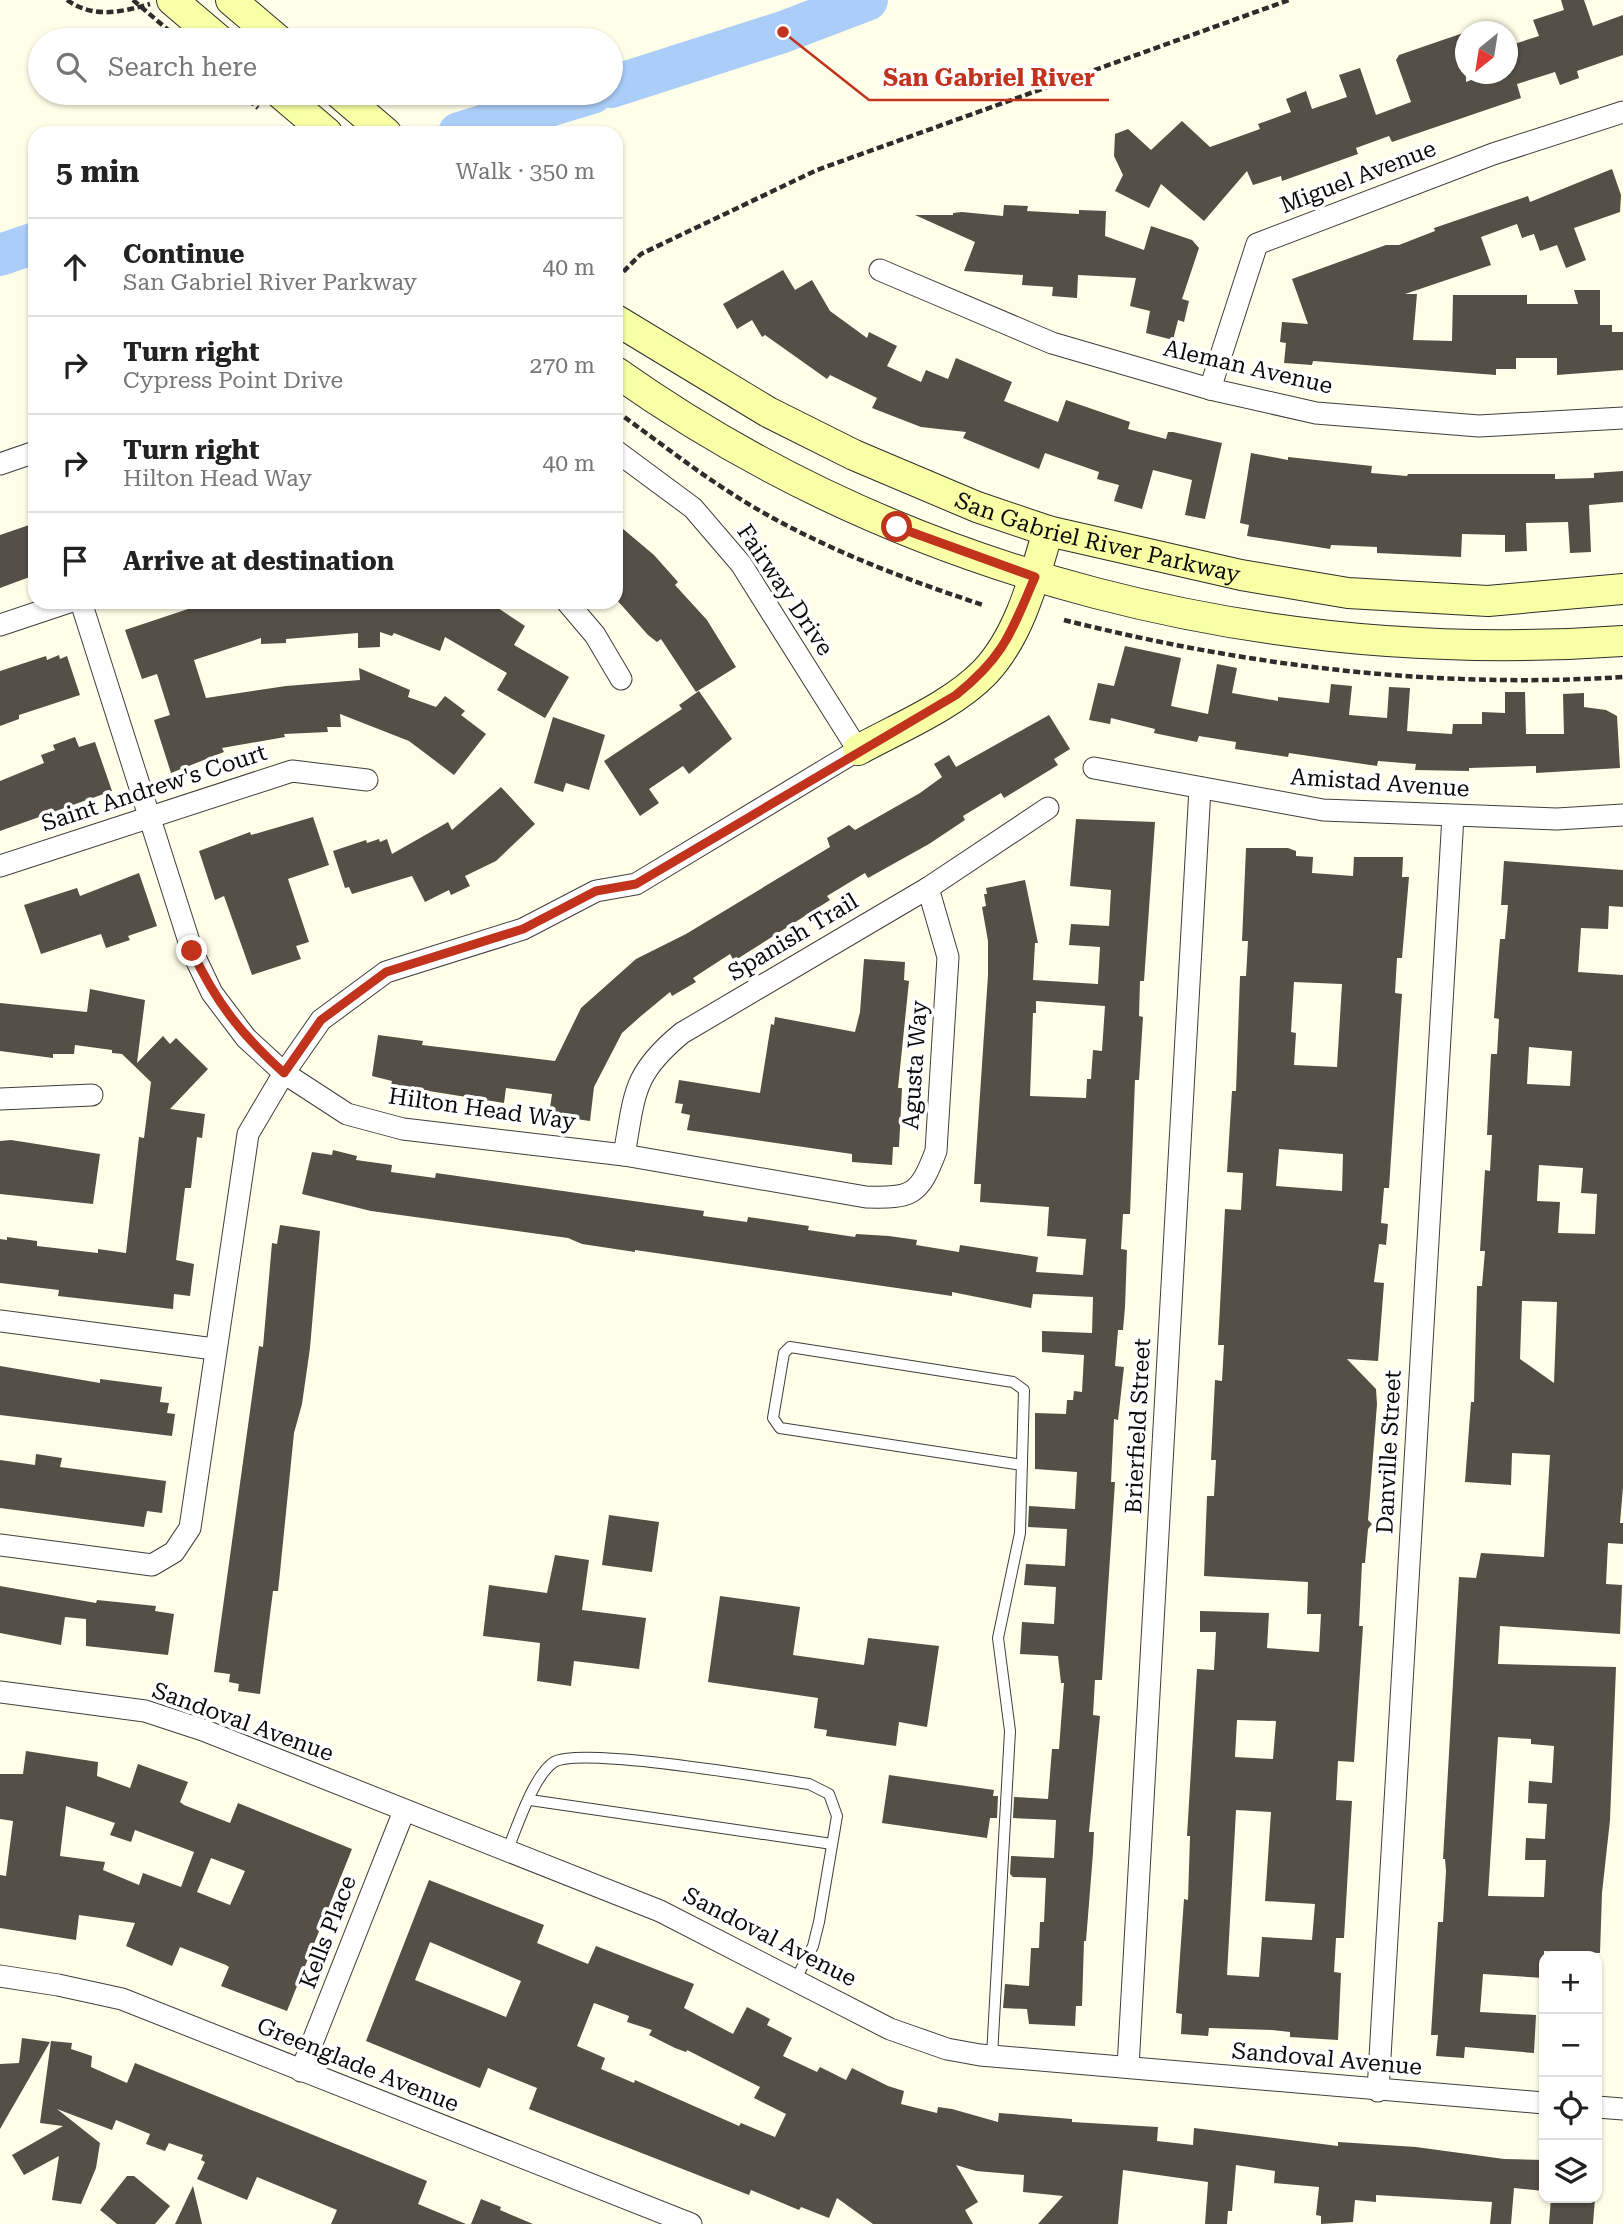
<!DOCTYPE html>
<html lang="en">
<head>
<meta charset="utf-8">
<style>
	body { margin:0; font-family:"Roboto Serif",serif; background:#f6f6f6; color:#222 }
	.controls { position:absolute; right:21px; bottom:21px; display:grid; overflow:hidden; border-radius:14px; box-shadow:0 2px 5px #0004 }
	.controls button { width:63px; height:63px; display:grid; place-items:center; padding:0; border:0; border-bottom:2px solid #e0e0e0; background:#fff; color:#222; font:35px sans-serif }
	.compass { position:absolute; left:1455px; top:21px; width:63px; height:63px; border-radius:50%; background:#fff; box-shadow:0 2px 5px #0004; rotate:210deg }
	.stop { position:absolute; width:21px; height:21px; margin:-16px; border:5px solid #c1331d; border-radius:50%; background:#fff }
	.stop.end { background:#c1331d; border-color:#fff; box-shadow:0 2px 7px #0008 }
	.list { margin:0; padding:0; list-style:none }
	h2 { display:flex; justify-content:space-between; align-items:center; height:91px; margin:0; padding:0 28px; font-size:30px }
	h2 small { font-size:23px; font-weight:400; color:#767676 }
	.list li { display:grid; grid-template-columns:46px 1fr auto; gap:21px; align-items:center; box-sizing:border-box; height:98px; padding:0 28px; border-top:2px solid #e0e0e0 }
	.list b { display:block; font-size:26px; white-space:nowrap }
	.list p { margin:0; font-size:23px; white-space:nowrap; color:#767676 }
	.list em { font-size:23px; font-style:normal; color:#767676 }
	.icon { flex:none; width:38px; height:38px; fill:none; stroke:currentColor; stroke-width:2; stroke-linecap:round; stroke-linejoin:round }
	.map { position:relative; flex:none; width:1623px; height:2224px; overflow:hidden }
	.search { position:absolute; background:#fff; box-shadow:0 2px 5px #0004; left:28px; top:28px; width:595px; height:77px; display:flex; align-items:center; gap:18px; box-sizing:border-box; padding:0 24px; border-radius:38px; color:#767676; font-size:26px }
	.panel { position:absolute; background:#fff; box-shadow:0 2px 5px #0004; left:28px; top:126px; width:595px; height:483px; border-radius:21px }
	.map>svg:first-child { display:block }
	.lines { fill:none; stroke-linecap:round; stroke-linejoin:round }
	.river { stroke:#abcef9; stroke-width:42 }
	.building { fill:#544f47; fill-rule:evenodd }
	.lane-casing { stroke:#3e3e3e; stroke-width:12 }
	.street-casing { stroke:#3e3e3e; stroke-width:23 }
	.secondary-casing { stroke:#2d2d2d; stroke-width:32 }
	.path { stroke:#2d2d2d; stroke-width:4.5; stroke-dasharray:7 3.5; stroke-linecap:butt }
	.lane { stroke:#fff; stroke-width:10 }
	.street { stroke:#fff; stroke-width:21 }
	.secondary { stroke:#f8ffa4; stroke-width:30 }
	.path-bridge { stroke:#2d2d2d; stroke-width:4.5; stroke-dasharray:7 3.5; stroke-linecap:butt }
	.route { stroke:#c1331d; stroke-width:9 }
	.labels { text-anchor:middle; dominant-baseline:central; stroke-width:7; stroke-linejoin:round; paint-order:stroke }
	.street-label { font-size:23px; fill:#0b0b0b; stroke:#fff }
	.leader { fill:none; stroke:#c1331d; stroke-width:2.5 }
	.callout-dot { fill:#c1331d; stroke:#fff; stroke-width:2.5 }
	.callout-label { font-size:24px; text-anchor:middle; font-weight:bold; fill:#c1331d; stroke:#fff; stroke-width:7; stroke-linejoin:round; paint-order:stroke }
</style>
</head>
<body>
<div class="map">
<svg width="1623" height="2224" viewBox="0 0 1623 2224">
	<rect width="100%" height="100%" fill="#ffffe9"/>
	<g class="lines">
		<g class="river">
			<path d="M611,87L783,32L867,0"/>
			<path d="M459,133L592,93"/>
			<path d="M0,255L35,243"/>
		</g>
	</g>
	<g class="building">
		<path d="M1561,0H1584L1593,26L1623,15V55L1577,71L1579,78L1560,85L1555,72L1517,84L1521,98L1392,142L1389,136L1356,148L1358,154L1282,181L1281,176L1253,185L1247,171L1204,221L1161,184L1149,208L1115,191L1123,175L1114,156L1115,134L1128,129L1151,150L1182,121L1210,147L1260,129L1258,124L1291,112L1286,99L1306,91L1312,109L1347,97L1339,75L1360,68L1376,115L1411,102L1396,60L1399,55L1466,32V82L1486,74H1508V46L1539,36L1533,20L1564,10Z"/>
		<path d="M1612,169L1621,195L1620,212L1574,228L1586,260L1566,268L1557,245L1540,251L1534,234L1522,238L1517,224L1481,237L1491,265L1405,294H1417L1413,340L1452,341L1453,295H1527V304H1578L1574,290H1600V325H1612V332H1623V370L1557,375V358H1516V369H1496V375L1313,361L1312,365L1284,363L1286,343L1280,342L1282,322L1308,324L1292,279L1386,245H1399L1435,231L1434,228L1528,196L1530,202Z"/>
		<path d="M1004,205L1028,206L1027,211L1079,214V210L1106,211L1105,236L1144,250L1151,226L1192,240L1199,248L1182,299L1189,301L1184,322L1178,320L1173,340L1146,333L1150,311L1130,306L1136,278L1078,275L1077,298L1052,296L1053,287L1022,285L1023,275L964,271L975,242L915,215H953V213L962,212L1003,216Z"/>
		<path d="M783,270L795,290L812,280L830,311L867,338L869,332L897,346L887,366L921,382L926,370L948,379L956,358L1012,382L1004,401L1058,422L1066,400L1130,422L1128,429L1166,439L1168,432H1173L1222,443L1205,519L1185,515L1192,480L1153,470L1142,509L1114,501L1119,485L1097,479L1099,472L1045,453L1039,469L963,438L966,432L921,427L872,408L877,398L830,375L827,379L765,335L762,337L752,320L737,329L723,304Z"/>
		<path d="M1251,453L1288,460V457L1372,466L1371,473L1407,476L1408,474H1555V479L1594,478V473L1623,471V502L1589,505L1591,552L1570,553L1568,522L1526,523L1527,551L1505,552V535L1462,534L1461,557L1377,553V547L1331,545L1330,549L1247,536L1249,525L1240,523Z"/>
		<path d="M35,523V575L0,588V535Z"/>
		<path d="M616,523L654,555L678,582L675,585L707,620L736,667L696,692L661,639L657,642L648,635L616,599Z"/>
		<path d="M209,602H489L525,626L514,645L569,677L545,718L497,690L507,673L445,637L440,651L394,633L392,636L380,632V647L358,648V633L286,639V643L261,644V638L194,660L206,698L286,686L360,680L359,668L410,690L408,697L436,707L445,696L465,711L461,715L486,734L454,775L409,741L340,714L341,727H327L328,732L284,734L285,737L222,748L224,752L171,773L154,720L170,715L157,674L142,679L125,630Z"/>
		<path d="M1125,646L1181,658L1171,706L1208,714L1217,664L1237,668L1232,693L1278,701V697L1329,703L1331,684L1352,686L1349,715L1387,718L1389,687L1410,688L1407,731L1452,734L1453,724H1482V712L1505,713V692H1525L1526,734H1564L1563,694L1584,693V707L1606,710L1617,716L1620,768L1536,773V766L1469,768V771L1415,770L1416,764L1378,761L1377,766L1289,753L1288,757L1255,752L1235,749L1236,742L1199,736L1197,742L1154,733L1155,729L1111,718L1110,724L1089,720L1098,683L1114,686Z"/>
		<path d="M59,655L60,659L67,656L80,695L19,715V719L0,726V671L46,656L47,660Z"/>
		<path d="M699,691L732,739L689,774L683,766L649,789L659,803L640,816L604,761L682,709L679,705Z"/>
		<path d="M1049,715L1070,749L1054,759L1058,765L1004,798L1001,793L963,816L965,820L929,844L868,878L865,873L827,896L830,900L734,961L730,954L693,978L696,982L672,996L670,992L641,1016L622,1033L594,1087L590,1121L549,1115L552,1094L506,1088L504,1103L391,1085L392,1081L372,1076L378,1035L423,1041L422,1045L555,1061L581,1008L636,959L686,934L830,847L827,838L849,825L855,830L920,793L942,777L934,764L949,755L956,767Z"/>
		<path d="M553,717L605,735L589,790L566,783L563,792L534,783Z"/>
		<path d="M75,737L79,747L95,742L112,791L0,831V781L44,763L41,755L55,750L53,745Z"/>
		<path d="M501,787L535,824L496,861L465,876L470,886L451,895L449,890L425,902L412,876L352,894L349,887L345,888L333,851L366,840L367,843L379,839L380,842L387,839L392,854L448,822L452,830Z"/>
		<path d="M313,817L329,865L288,879L309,942L296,946L301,959L252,975L224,896L215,900L199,851L250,832L251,835Z"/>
		<path d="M1076,819L1155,822L1144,981H1140L1139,1016L1143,1017L1139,1080H1135L1130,1214H1123L1121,1249L1127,1250L1125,1307L1123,1330H1118L1115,1366L1124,1367L1118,1420L1114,1419L1111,1482H1115L1102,1680H1095L1093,1715L1100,1716L1089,1832H1094L1093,1853L1086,1941H1084L1082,2006H1076L1075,2026L1029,2024L1027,2009L1003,2008L1005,1984L1029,1986L1031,1948H1039L1040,1922H1044L1046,1878L1013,1877L1010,1874L1011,1856L1054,1858L1056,1820L1013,1818L1014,1797L1048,1799L1052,1749H1059L1064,1683H1061L1058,1656L1020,1654L1022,1622L1054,1624L1056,1587L1024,1585L1026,1564L1065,1566L1067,1529L1028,1527L1029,1506L1075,1509L1077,1472L1035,1469V1413L1066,1414L1067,1400H1073L1074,1391L1082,1392L1084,1355L1042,1352V1331L1092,1333L1093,1297L1033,1294L1031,1308L952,1292V1296L635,1250V1252L582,1244L568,1238L371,1211L302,1194L312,1152L332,1155L333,1150L357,1156L356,1160L392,1165L391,1172L435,1178L436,1173L704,1211L703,1216L747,1222L748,1217L809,1226L808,1230L855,1237L856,1234L889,1236L917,1240L916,1245L959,1252L960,1245L1038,1257L1036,1272L1083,1275L1086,1239L1047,1236L1049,1207L980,1202L981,1184H974L988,975V941L982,907L986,906L984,894H987L986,888L1025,880L1038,943H1035L1033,980L1098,984L1100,947L1069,945L1071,924L1109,926L1111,890L1070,886ZM1036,1001L1105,1006L1102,1051L1093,1050L1091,1079H1087L1086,1098L1030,1096L1033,1013H1036Z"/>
		<path d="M1246,848H1288L1296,851V856L1313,857L1312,873L1353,876L1354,857H1403L1402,877H1409L1402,958H1397L1395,993L1402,994L1389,1188H1384L1381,1223L1388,1224L1386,1245L1379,1244L1374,1282L1384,1283L1378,1361L1347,1359L1376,1389L1377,1404L1368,1520L1372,1524L1368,1529L1365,1563H1362L1359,1626H1363L1354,1762L1338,1761L1336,1800L1352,1801L1344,1938H1336L1334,1972L1341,1973L1338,2040L1290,2037V2032L1272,2030L1209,2028L1208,2036L1181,2034L1182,2014L1176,2013L1184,1899L1188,1900L1190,1836H1187L1197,1669L1214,1670L1216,1632H1200V1611L1269,1613L1267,1648L1319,1652L1321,1614H1307L1308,1582L1204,1576L1207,1496H1214L1216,1460H1211L1215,1380L1222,1381L1224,1345H1218L1225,1209L1241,1210L1243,1173L1227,1172L1232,1091H1236L1240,976H1246L1248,941H1242ZM1294,982L1342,984L1337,1067L1294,1065L1296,1033L1291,1032ZM1279,1149L1343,1154L1342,1191L1276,1186ZM1237,1720L1276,1721L1273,1759L1235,1757ZM1236,1810L1271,1812L1265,1901L1315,1904L1312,1940L1262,1937L1259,1977L1227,1975Z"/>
		<path d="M1504,861L1623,870V907L1609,906L1608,929L1581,928L1578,972L1623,975V1487L1620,1523H1623V1544L1608,1543L1606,1584L1622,1585L1620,1634L1500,1626L1498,1664L1616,1667L1610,1820L1602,1893L1600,1953L1544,1951V1978L1483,1974L1480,2012L1536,2015L1534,2053L1465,2047L1464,2058L1436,2056L1438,2035H1431L1438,1922H1443L1446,1871L1445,1859H1443L1459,1577L1476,1578L1481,1553L1544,1557L1550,1455L1512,1453L1511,1485L1465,1482L1471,1402H1474L1477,1286H1482L1485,1251H1480L1485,1170L1490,1171L1492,1135H1487L1491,1054H1497L1499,1019L1494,1018L1497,977L1500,939H1505L1508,905H1501ZM1529,1047L1572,1051L1570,1086L1527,1084ZM1539,1165L1583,1168L1581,1193L1597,1194L1595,1234L1558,1233L1560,1202L1537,1201ZM1522,1301L1557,1302L1554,1383L1520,1359ZM1498,1737L1531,1739V1744L1554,1746L1552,1783L1529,1781L1528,1803L1547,1804L1545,1839L1526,1838L1525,1860H1546L1544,1897L1488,1896Z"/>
		<path d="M139,873L157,926L128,936L130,940L106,948L101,934L41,954L24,905L77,888L80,896Z"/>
		<path d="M864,959L905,962L904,980L909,981L898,1088H902L899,1147H893L892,1165L852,1162V1154L687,1130L690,1115L681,1113L683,1104L675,1103L679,1080L760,1093L771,1024L774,1025L775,1017L855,1032L860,1012Z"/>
		<path d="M90,989L145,1000L137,1063L163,1036L170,1044L176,1038L208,1069L170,1109L205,1114L202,1138L197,1137L191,1188H185L176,1260L194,1264L190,1296L174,1294L173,1309L58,1296L59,1290L0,1283V1239L7,1240V1237L37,1241V1246L98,1253V1249L126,1253L139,1137L144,1138L151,1082L122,1054L112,1053V1050L75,1045L74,1054H53V1058L0,1051V1003L87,1012Z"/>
		<path d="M11,1140L100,1154L93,1204L0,1194V1141Z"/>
		<path d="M280,1225L320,1231L310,1348L302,1404L294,1433L280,1572L278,1591H273L260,1694L238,1691L239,1684L229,1682L230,1674L214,1672L259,1346L263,1347L272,1243L277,1244Z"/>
		<path d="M0,1366L100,1383V1379L162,1387L160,1402L169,1403L167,1413L175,1414L172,1436L0,1415Z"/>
		<path d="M36,1454L62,1458L60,1467L166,1481L162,1513L147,1511L144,1527L0,1508V1460L35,1465Z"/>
		<path d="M609,1515L659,1522L652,1572L602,1565Z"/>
		<path d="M555,1555L589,1560L582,1610L646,1618L639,1669L574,1661L571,1686L537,1681L540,1643L483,1636L489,1585L547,1593Z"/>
		<path d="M0,1586L96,1603L97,1600L156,1606L155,1611L174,1614L168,1655L86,1646V1619L65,1617L61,1645L0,1633Z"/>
		<path d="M720,1596L800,1607L793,1655L864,1665L868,1638L939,1646L927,1727L899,1722L896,1746L826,1736L827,1730L814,1728L818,1698L708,1682Z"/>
		<path d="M26,1751L98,1762L97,1776L130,1788L138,1764L188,1782L180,1802L184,1805L230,1823L238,1803L352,1849L287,2011L221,1986L229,1967L226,1965L180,1947L172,1966L126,1946L135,1923L79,1915L76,1940L0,1928V1875L6,1876L13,1821L0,1819V1774H23ZM66,1806L115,1823L110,1835L131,1842L135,1830L194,1852L181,1887L143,1873L139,1885L103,1870L105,1862L60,1856ZM211,1858L245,1871L230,1905L197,1892Z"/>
		<path d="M889,1775L994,1790L993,1796H998L997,1818H990L987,1838L882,1823Z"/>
		<path d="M429,1880L544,1925L537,1943L588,1964L596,1946L694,1984L684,2008L733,2034L747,2007L770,2019L767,2025L792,2038L783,2056L817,2072L820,2067L846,2080L852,2068L888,2086L904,2091L901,2104L937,2113L938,2107L952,2109L998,2122L999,2113L1072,2119V2122L1158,2127L1157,2141L1193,2145L1194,2128L1338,2146V2142L1416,2147L1504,2159L1544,2160V2191L1514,2188L1511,2224H1490L1492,2202L1376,2195V2202L1355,2200L1353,2222L1321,2224V2216L1316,2215L1319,2187L1274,2183L1275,2171L1236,2165L1232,2211H1228L1227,2224H1205L1208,2182L1123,2170L1118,2224H1038L1063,2196L1023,2192L1024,2175L976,2171L956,2165L978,2202L965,2210L973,2224H873L837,2198L829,2218L801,2207L799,2210L751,2190L749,2195L529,2109L537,2088L488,2068L480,2088L366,2041ZM430,1942L521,1981L506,2017L415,1980ZM594,2003L629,2016L627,2022L652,2030L649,2035L675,2048L686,2052L687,2050L760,2087L754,2098L786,2114L775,2137L741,2123L739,2126L635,2080L634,2083L601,2069L605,2058L577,2046Z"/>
		<path d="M22,2038L50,2042L0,2129V2064L19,2063Z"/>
		<path d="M51,2041L72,2043L71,2049L92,2056L91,2067L127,2083L135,2063L427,2181L418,2204L466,2224H331L337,2210L257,2177L247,2200L197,2179L205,2162L201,2160L203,2155L169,2143L165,2151L146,2144L150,2134L116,2120L112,2130L57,2109L100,2143L96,2168L81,2204L52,2200L59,2156L24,2175L12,2155L63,2126L40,2123Z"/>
		<path d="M127,2176H134L170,2206L155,2224H117L100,2210Z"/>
		<path d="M193,2186L202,2224H175Z"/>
		<path d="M1551,2198H1595L1593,2224H1549Z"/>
		<path d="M481,2199L501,2207L500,2210L533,2224H471Z"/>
	</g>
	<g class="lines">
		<g class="lane-casing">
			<g id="lane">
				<path d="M530,1800L832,1844"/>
				<path d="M507,1851C517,1828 533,1776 554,1762C581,1746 767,1778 809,1784L829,1794L837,1816L819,1922L813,1946L796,1979"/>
				<path d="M992,2056L1010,1731L998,1638L1020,1533L1024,1390L1013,1382L790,1347L784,1353L773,1418L780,1428L1022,1465"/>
			</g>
		</g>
		<g class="street-casing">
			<g id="street">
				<path d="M880,270L1052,343L1210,389L1316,413L1479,426L1623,418"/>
				<path d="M1210,389L1257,244L1493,154L1623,112"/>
				<path d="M0,464L35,452"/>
				<path d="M81,602L192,951L212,993L246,1038L284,1073L347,1114L403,1129L624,1155L866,1197C912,1198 919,1196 936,1151L948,957L928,888"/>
				<path d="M567,602L595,635L621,679"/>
				<path d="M0,625L69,602"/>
				<path d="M1094,768L1323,810L1557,819L1623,815"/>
				<path d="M0,866L292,771L367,780"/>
				<path d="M0,1099L92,1095"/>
				<path d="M624,1155C635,1094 632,1074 682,1033L928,888L1048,808"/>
				<path d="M0,1321L214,1349"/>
				<path d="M0,1545L152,1565L174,1552L190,1528L248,1134L284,1073L321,1020L386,972L523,929L596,891L636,884L858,750L741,564L693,508L616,451"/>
				<path d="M0,1692L145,1711L203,1730L660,1911L890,2029L947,2049L980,2055L1544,2103"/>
				<path d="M0,1976L58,1985L122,1999L691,2224"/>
				<path d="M1128,2067L1200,788"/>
				<path d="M301,2071L404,1811"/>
				<path d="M1378,2091L1453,816"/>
				<path d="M1597,2107L1623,2109"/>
			</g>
		</g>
		<g class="secondary-casing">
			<g id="secondary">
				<path d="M172,0L219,40"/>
				<path d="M231,0L278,40"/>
				<path d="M280,93L327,133"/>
				<path d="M339,93L386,133"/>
				<path id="s1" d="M616,320L768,412L854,455L977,507L1048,531L1241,575L1348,593L1488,601L1623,589"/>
				<path d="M616,372C907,578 1269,666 1623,641"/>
				<path d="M858,750C900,727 952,706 985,672C1020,635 1034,578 1048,531"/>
			</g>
		</g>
		<g class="path">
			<path d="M67,0C94,19 121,12 150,4"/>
			<path d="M241,93L258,108"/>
			<path d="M616,279L641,254L817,170L1289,0"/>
			<path d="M616,411C655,439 693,469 734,495C809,543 898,577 983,605"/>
			<path d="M1064,620C1248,666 1433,689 1623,677"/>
		</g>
		<use href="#lane" class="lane"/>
		<use href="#street" class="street"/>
		<use href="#secondary" class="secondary"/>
		<path class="path-bridge" d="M133,0L180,40"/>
	</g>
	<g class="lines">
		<path class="route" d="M192,951C216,1003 242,1035 284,1073L321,1020L386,972L523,929L596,891L636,884L956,695C1005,656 1011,632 1035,577L897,527"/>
	</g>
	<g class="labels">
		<g class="street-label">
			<text transform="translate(1358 177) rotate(-21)">Miguel Avenue</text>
			<text transform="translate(1248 367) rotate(13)">Aleman Avenue</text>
			<text stroke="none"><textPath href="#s1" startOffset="532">San Gabriel River Parkway</textPath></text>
			<text transform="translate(785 590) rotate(56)">Fairway Drive</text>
			<text transform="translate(1380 783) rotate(4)">Amistad Avenue</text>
			<text transform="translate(154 788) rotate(-18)">Saint Andrew's Court</text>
			<text transform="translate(793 937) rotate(-31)">Spanish Trail</text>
			<text transform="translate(915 1065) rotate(-86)">Agusta Way</text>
			<text transform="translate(482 1109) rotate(8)">Hilton Head Way</text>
			<text transform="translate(1138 1426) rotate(-87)">Brierfield Street</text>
			<text transform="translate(1389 1452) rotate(-87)">Danville Street</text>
			<text transform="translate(243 1722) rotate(20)">Sandoval Avenue</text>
			<text transform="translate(328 1932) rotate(-69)">Kells Place</text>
			<text transform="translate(770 1937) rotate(27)">Sandoval Avenue</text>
			<text transform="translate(1327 2059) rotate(5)">Sandoval Avenue</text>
			<text transform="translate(358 2065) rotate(22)">Greenglade Avenue</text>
		</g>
	</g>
	<path class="leader" d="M783 32L869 100H1109"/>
	<circle class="callout-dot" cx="783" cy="32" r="7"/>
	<g class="callout-label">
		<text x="989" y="86">San Gabriel River</text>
	</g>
</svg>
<div class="controls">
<button>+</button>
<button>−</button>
<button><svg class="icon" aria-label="locate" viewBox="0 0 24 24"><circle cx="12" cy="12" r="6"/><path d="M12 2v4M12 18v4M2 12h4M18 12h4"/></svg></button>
<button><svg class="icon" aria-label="layers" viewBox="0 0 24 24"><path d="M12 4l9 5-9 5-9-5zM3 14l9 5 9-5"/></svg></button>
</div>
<svg class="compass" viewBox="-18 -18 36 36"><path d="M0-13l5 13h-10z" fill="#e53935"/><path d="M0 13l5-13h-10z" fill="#767676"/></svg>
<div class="stop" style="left:897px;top:527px"></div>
<div class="stop end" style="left:192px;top:951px"></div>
<div class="search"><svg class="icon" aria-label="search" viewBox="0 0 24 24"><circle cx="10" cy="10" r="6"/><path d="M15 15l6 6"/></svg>Search here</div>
<section class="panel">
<h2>5 min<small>Walk · 350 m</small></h2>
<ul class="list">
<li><svg class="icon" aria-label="ahead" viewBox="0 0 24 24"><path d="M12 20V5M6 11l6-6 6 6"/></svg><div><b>Continue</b><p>San Gabriel River Parkway</p></div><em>40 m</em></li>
<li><svg class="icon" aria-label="right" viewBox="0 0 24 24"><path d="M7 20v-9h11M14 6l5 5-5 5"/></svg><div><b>Turn right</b><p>Cypress Point Drive</p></div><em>270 m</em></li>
<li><svg class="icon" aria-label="right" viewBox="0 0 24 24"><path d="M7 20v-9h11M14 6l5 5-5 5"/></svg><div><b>Turn right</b><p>Hilton Head Way</p></div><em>40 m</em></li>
<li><svg class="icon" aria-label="arrive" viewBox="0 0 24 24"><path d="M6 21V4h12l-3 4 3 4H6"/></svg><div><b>Arrive at destination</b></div></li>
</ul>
</section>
</div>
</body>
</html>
